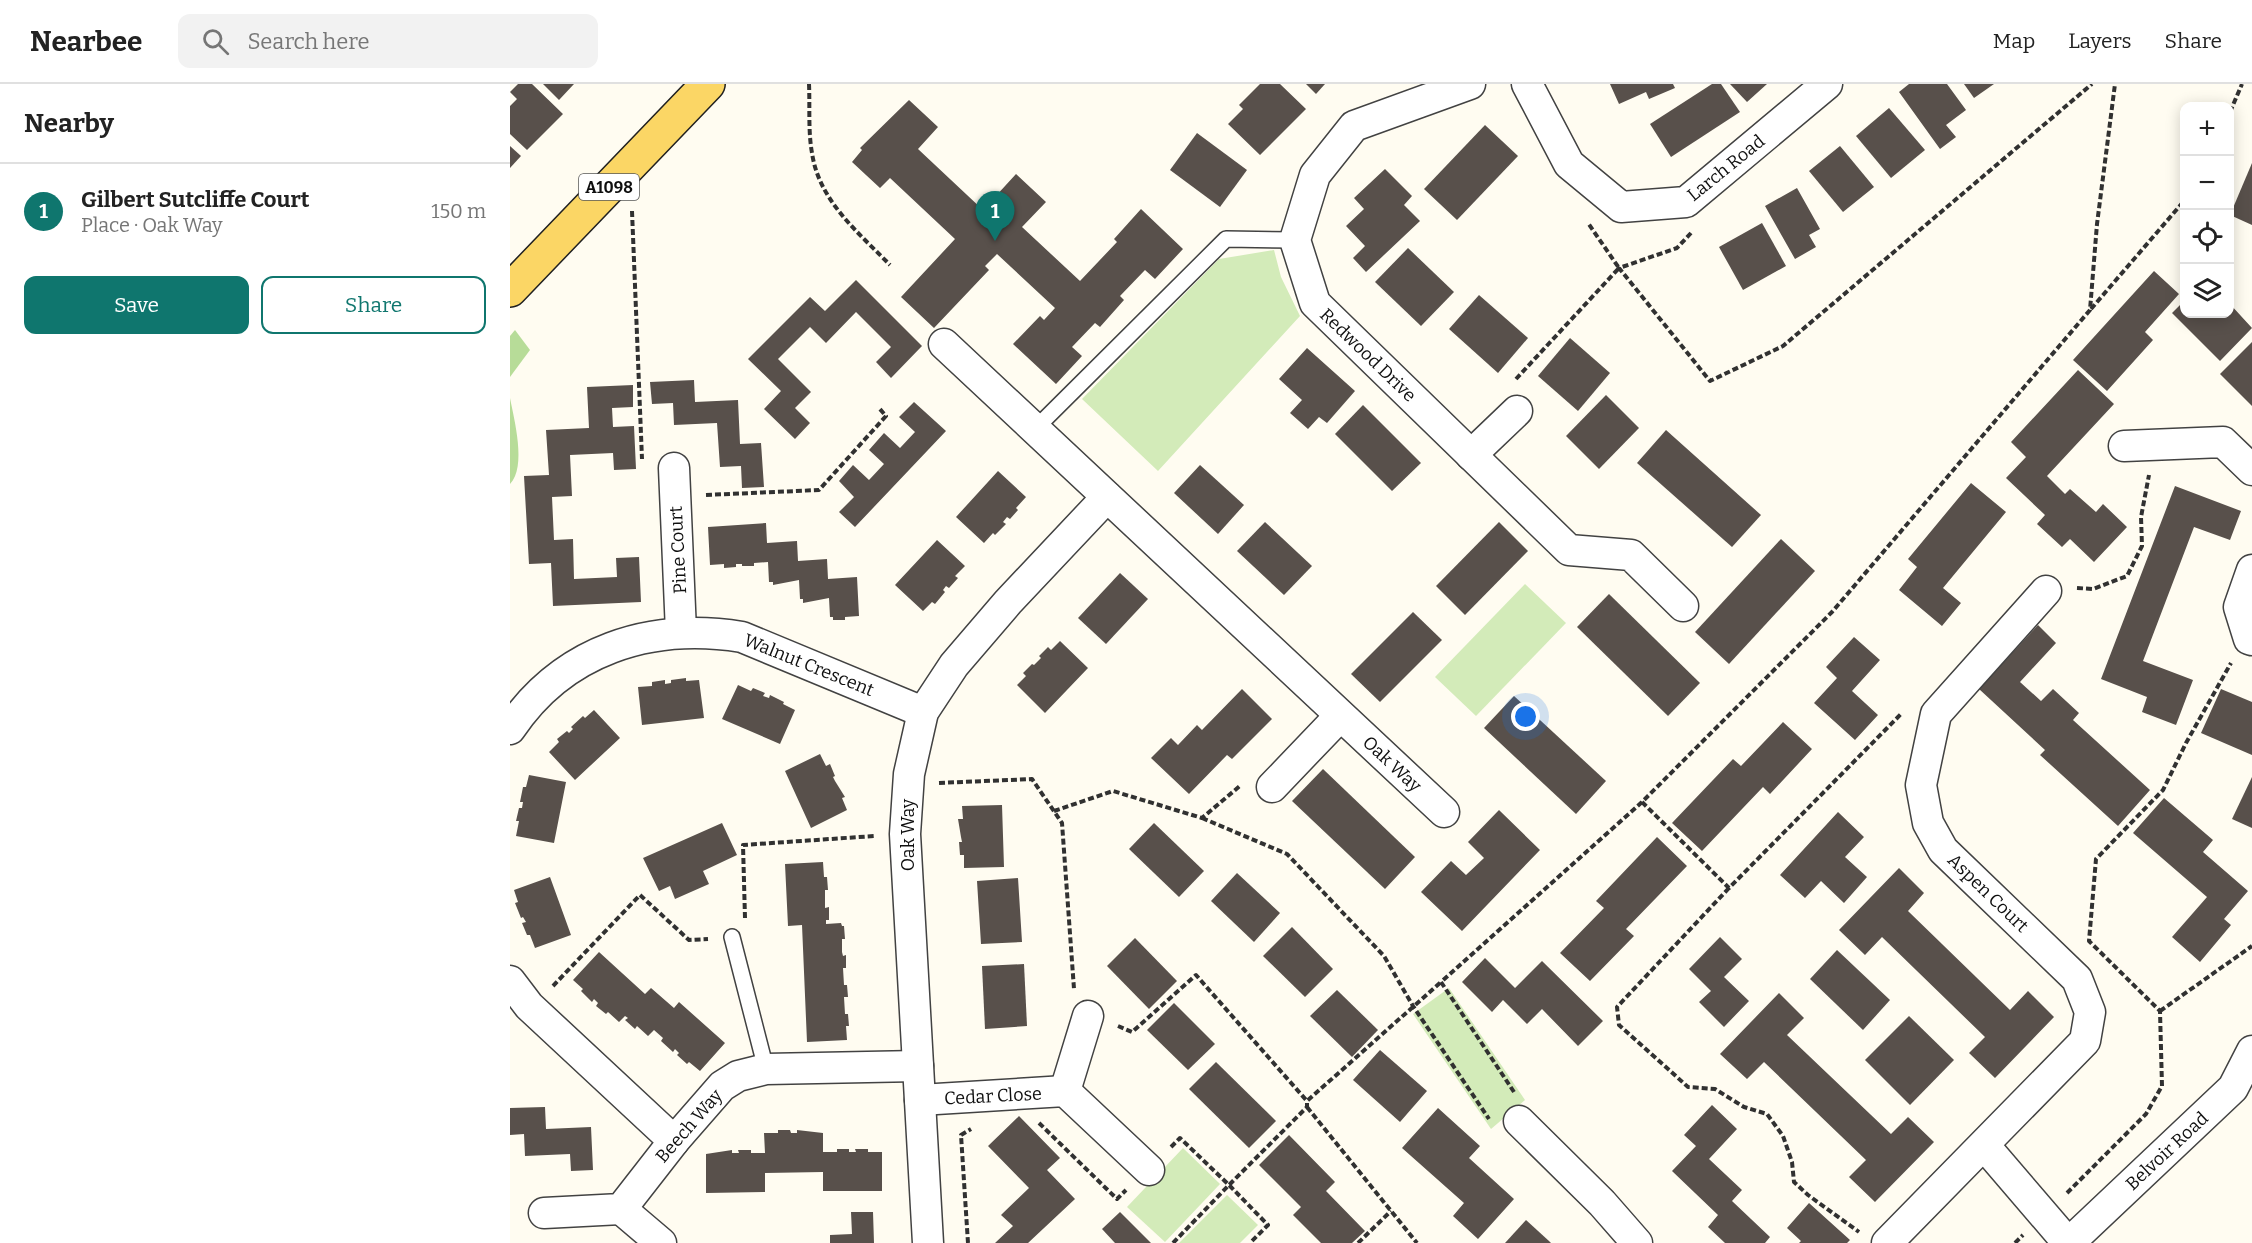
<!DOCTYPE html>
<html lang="en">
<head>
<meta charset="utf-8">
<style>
	body { margin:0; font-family:Bitter,serif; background:#f2f2f2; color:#222 }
	.controls { position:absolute; right:18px; top:18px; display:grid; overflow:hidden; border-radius:12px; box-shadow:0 3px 15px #0003 }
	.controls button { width:54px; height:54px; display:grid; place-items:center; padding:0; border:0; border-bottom:2px solid #e0e0e0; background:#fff; color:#222; font:30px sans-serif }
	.you { position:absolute; left:1016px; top:633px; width:21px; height:21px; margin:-15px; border:4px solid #fff; border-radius:50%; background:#1a73e8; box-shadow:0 0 0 9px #1a73e833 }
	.badge { display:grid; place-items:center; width:39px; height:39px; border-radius:50%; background:#0f766e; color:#fff; font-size:20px; font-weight:700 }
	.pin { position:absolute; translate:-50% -50px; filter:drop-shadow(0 2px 3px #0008) }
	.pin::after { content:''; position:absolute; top:32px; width:21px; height:18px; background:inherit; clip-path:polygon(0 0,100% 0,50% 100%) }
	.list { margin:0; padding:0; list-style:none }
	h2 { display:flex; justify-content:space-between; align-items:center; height:78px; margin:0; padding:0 24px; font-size:26px }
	h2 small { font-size:20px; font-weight:400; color:#767676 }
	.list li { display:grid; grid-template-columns:39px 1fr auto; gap:18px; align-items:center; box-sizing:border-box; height:96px; padding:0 24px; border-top:2px solid #e0e0e0 }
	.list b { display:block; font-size:22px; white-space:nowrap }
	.list p { margin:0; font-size:20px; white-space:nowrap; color:#767676 }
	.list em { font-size:20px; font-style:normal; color:#767676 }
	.actions { display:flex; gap:12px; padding:18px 24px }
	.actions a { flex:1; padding:14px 0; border:2px solid #0f766e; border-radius:12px; text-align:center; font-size:21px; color:#0f766e }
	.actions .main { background:#0f766e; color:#fff }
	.icon { flex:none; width:33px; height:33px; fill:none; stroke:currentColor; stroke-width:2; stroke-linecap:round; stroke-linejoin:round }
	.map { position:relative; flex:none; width:1742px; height:1159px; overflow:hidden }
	header { display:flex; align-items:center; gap:36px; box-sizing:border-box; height:84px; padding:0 30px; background:#fff; border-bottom:2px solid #e0e0e0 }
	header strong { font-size:28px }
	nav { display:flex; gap:33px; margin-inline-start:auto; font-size:21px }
	.search { width:420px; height:54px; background:#f2f2f2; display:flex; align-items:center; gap:15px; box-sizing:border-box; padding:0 21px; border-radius:12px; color:#767676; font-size:22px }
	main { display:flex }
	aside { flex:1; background:#fff }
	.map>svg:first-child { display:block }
	.green { fill:#d3ebb9 }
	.forest { fill:#b7dc98 }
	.building { fill:#58504b }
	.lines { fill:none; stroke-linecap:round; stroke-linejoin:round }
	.lane-casing { stroke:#424242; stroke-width:18 }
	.street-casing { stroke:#424242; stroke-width:33 }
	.primary-casing { stroke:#202020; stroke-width:36 }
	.path { stroke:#313131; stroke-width:4; stroke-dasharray:6 3; stroke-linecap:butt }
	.lane { stroke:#fff; stroke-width:15 }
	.street { stroke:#fff; stroke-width:30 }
	.primary { stroke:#fbd665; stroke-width:33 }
	.labels { text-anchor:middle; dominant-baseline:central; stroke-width:6; stroke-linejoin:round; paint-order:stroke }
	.shield { fill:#fff; stroke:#575757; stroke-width:1.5 }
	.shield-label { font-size:16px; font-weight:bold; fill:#0f0f0f }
	.street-label { font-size:18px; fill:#0f0f0f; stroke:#fff }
</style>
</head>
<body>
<header>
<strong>Nearbee</strong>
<div class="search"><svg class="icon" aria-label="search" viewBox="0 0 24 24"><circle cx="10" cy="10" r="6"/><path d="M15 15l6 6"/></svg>Search here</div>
<nav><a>Map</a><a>Layers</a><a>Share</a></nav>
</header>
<main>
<aside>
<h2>Nearby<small></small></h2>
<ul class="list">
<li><span class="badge">1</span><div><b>Gilbert Sutcliffe Court</b><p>Place · Oak Way</p></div><em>150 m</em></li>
</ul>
<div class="actions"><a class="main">Save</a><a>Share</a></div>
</aside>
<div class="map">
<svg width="1742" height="1159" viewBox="0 0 1742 1159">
	<rect width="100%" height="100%" fill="#fffcf1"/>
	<g class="green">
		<path d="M764,166L771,193L790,232L648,387L572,315L709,175Z"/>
		<path d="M1015,500L1056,539L966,632L925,593Z"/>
		<path d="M939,904L1015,1016L981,1045L903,930Z"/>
		<path d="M673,1064L710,1100L655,1158L617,1123Z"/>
		<path d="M717,1111L748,1141L730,1159H669Z"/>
	</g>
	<g class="forest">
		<path d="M5,246L20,266L0,293V252Z"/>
		<path d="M0,314C4,335 17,383 0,400Z"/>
	</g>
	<g class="building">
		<path d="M8,0H22L53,30L17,66L0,50V22L7,15L0,8Z"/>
		<path d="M33,0H64L49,16Z"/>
		<path d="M750,0H770L796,25L750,71L718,40L733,25L729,21Z"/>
		<path d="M796,0H815L806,10Z"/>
		<path d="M1100,0H1163L1165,4L1139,15L1136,8L1109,20Z"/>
		<path d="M1202,0H1211L1230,28L1161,73L1140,40Z"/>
		<path d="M1220,0H1257L1237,18Z"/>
		<path d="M1399,0H1437L1456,26L1436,41L1446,53L1430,65L1389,8Z"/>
		<path d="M1454,0H1484L1464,14Z"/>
		<path d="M399,16L428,43L408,65L473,126L506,90L536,118L512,143L570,197L607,158L604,155L631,125L673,165L645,195L635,186L610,212L614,216L590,243L585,239L562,263L572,272L546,300L503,260L530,232L534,236L545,224L487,170L475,182L479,186L424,244L391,213L445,155L380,94L370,104L342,78L352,66L350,64Z"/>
		<path d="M1379,24L1415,66L1381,94L1346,52Z"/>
		<path d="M975,41L1008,72L947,136L914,105Z"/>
		<path d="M687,49L737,86L710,123L660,86Z"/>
		<path d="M0,62L11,72L0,84Z"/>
		<path d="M1330,62L1364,103L1333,128L1299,87Z"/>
		<path d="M1742,79V141L1720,131Z"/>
		<path d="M875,85L902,112L894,121L910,137L856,188L843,174L855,162L836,142L854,125L844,114Z"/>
		<path d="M1287,104L1310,145L1299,151L1306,163L1285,175L1255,122Z"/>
		<path d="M1252,139L1276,182L1233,206L1209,163Z"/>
		<path d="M898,164L944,208L911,242L865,198Z"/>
		<path d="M1644,187L1669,210L1635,248L1643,256L1597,307L1563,276Z"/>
		<path d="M346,196L412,262L381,294L366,278L381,263L346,228L316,259L300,243L268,275L301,308L285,324L300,339L285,355L254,325L271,307L238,275L300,213L315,227Z"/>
		<path d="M969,211L1018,254L988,289L939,245Z"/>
		<path d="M1674,217V230H1720V220L1742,244L1710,277L1662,229Z"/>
		<path d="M1060,254L1100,289L1068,327L1028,292Z"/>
		<path d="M1742,258V322L1710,290Z"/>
		<path d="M797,264L845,307L817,339L809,333L798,345L780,329L792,316L769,295Z"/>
		<path d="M1568,286L1604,320L1537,392L1555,410L1560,405L1586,428L1593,420L1617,443L1584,478L1560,455L1552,463L1527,440L1535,431L1496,394L1516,373L1501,358Z"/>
		<path d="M184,296L185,318L228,316L230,360L251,359L254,403L232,404L231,382L210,383L207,339L164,341L163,319L142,320L140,298Z"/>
		<path d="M123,301V323L102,324L103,343L124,342L126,385L104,386L103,369L60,371L62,412L42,413L44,456L63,455L64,495L107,493L106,474L129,473L131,518L43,522L41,479L19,480L14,392L39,391L36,346L79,344L77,303Z"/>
		<path d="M1096,311L1129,344L1089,385L1056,352Z"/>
		<path d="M404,318L436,347L345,443L329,428L344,413L329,397L343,381L359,396L374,380L359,366L374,349L390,364L405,348L389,333Z"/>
		<path d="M853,321L911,379L882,407L825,350Z"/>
		<path d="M1156,346L1251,431L1222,463L1127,379Z"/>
		<path d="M690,381L734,421L708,450L664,409Z"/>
		<path d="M488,387L516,413L506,424L508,426L500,435L497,433L493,438L496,440L485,451L483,449L474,459L446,433Z"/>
		<path d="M1461,399L1496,428L1433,504L1451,519L1432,542L1389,506L1407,483L1398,475Z"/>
		<path d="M1665,402L1731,427L1720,456L1684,443L1633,577L1683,596L1666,641L1632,628L1637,613L1591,595Z"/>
		<path d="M755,438L802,482L774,511L727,467Z"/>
		<path d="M989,438L1018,467L955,531L926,502Z"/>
		<path d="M256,439L257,459L287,457L288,477L317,475L318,495L347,493L349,532L335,533V536H323V533H320L319,514L293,519V515H290L289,496L263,501V498H259L258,478L244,479V482H232V480H226V483L214,484V480L200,481L198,443Z"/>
		<path d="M1271,455L1305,487L1219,580L1185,548Z"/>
		<path d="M427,456L455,482L445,492L448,494L439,504L436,502L433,506L435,508L425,520L422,518L413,527L385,501Z"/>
		<path d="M610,489L638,515L596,560L568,534Z"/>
		<path d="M1099,510L1190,599L1158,632L1067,543Z"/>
		<path d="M903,528L932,556L870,618L841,590Z"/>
		<path d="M1528,541L1546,559L1510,598L1531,617L1543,605L1569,629L1563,636L1640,706L1608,742L1530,671L1535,666L1469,605Z"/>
		<path d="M1344,553L1370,576L1342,607L1368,631L1345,656L1304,619L1327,594L1316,583Z"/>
		<path d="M550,557L578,584L535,629L507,601L516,592L513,589L522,580L524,581L531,574L529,572L538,563L541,566Z"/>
		<path d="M176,594V597L189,596L194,634L132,641L128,603L142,602V598L155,596V600L161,599V596Z"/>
		<path d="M228,601L241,607L243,604L255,609L253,612L259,614L260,611L274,618L273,620L285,626L270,660L212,635Z"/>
		<path d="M732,605L762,635L722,675L717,671L679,710L641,674L661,654L668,661L687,641L692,646Z"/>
		<path d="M1711,605L1742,618V671L1691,649Z"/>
		<path d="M1004,612L1096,697L1066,730L974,644Z"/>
		<path d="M84,626L110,654L65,696L39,668L49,658L47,655L57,647L59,649L63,645L61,643L73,632L75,634Z"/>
		<path d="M1273,638L1302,665L1260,710L1253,703L1192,767L1162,739L1223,675L1231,682Z"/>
		<path d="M310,670L316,682L320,680L325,692L323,693L325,697L335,713L332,714L337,726L301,744L275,687Z"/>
		<path d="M813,685L905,773L875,805L782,717Z"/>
		<path d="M19,691L56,698L44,759L6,752L9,737H6L9,724H12L13,718H10L13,703H16Z"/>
		<path d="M1742,693V744L1722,735Z"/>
		<path d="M1654,714L1703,756L1693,768L1738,807L1714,835L1721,841L1690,878L1662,853L1697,813L1623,749Z"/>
		<path d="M492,721L494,783L454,784V771H450L449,758H452L451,753L448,735H453L452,722Z"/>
		<path d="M989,726L1030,766L952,847L911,808L941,777L956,791L974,774L958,758Z"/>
		<path d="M1328,728L1354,753L1335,773L1357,793L1334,819L1311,797L1295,814L1270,791Z"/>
		<path d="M212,739L227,771L193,787L199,800L165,815L160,802L149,807L133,774Z"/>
		<path d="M644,739L694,787L669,813L619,765Z"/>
		<path d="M1147,753L1177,782L1116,845L1124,852L1080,897L1050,869L1094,824L1086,817Z"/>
		<path d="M313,778L314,793H317L318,806H315V824L319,823V836H316V840L331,839L332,842H334L335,855H332V868L333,872L336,871V884H333L334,901H337L338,913H334L335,930H338L339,942H336L337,956L297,958L292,841L278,842L275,780Z"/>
		<path d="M1389,784L1414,809L1398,827L1500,926L1518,907L1544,933L1485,994L1459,969L1475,953L1372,853L1355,871L1329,846Z"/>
		<path d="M727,789L770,829L744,858L701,817Z"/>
		<path d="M40,793L61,851L25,864L20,851H17L12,839L16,838L13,833L11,834L5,819L8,818L4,806Z"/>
		<path d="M508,794L512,858L471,860L467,797Z"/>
		<path d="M782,843L823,885L795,913L753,872Z"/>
		<path d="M1210,853L1232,875L1214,893L1239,917L1214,943L1189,918L1201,907L1179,885Z"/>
		<path d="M625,854L667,897L639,925L597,882Z"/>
		<path d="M1327,866L1380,916L1353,946L1300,895Z"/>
		<path d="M89,868L135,910L141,904L164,924L169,918L215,959L190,987L179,978L177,980L167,971L169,969L165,965L163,968L151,957L153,954L144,946L138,952L127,942L125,945L115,936L118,934L115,932L109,938L98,928L96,930L86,922L88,919L84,915L82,918L71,907L73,905L63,896Z"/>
		<path d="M975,874L1005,904L1032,877L1093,937L1068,962L1032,925L1017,940L993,916L982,928L952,898Z"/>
		<path d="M514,880L517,942L475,945L472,882Z"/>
		<path d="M827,906L868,946L842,973L800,932Z"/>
		<path d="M1269,909L1294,934L1277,951L1381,1050L1398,1033L1424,1058L1365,1118L1339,1093L1356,1076L1254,978L1237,995L1210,970Z"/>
		<path d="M664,919L705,960L678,986L637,946Z"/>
		<path d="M1399,932L1444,976L1400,1021L1355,976Z"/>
		<path d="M870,966L917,1007L890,1038L843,996Z"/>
		<path d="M706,978L766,1037L739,1064L679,1005Z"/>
		<path d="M1202,1021L1227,1045L1199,1075L1232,1106L1222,1117L1260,1153L1255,1159H1215L1198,1143L1208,1131L1162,1087L1186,1062L1174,1051Z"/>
		<path d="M35,1023L36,1045L81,1043L83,1086L61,1087L60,1070L15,1072L14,1050L0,1051V1024Z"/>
		<path d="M928,1024L970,1062L959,1074L1004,1115L968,1155L943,1132L954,1119L892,1064Z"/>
		<path d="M509,1032L550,1074L537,1086L565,1115L518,1159H485L503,1142L491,1131L519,1104L478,1062Z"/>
		<path d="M268,1046H280L281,1049H287V1046L313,1049V1068H327V1065H339V1068H346L345,1065H358V1068H372V1107H313V1088L255,1089V1108L196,1109V1070L222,1066V1069H229L228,1066H241V1069H255L254,1049H268Z"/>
		<path d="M779,1051L825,1098L816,1107L855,1147L842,1159H811L783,1131L791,1123L749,1081Z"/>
		<path d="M1299,1119L1340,1156L1337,1159H1289L1291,1157L1277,1144Z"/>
		<path d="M341,1128H363L364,1159H320V1151L342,1150Z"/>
		<path d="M610,1128L641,1159H605L592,1145Z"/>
		<path d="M1016,1136L1039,1157L1041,1159H995Z"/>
	</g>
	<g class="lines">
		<g class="lane-casing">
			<g id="lane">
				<path d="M525,345L716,155L785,156"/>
				<path d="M222,853L256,985"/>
			</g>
		</g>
		<g class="street-casing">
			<g id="street">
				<path d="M960,0L844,42L805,91L785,156L805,219L1059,466L1121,471L1173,522"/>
				<path d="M1017,0L1059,80L1111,123L1176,118L1317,0"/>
				<path d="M434,260L934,728"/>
				<path d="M1614,362L1713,358L1742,386"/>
				<path d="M961,371L1007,327"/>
				<path d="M164,384L171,548"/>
				<path d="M1742,486L1729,523L1739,555L1742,556"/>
				<path d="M0,645C53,566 140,538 232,553L413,628"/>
				<path d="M762,703L830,632"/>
				<path d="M0,897L19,922L164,1057"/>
				<path d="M555,1007L578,932"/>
				<path d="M410,1016L555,1007L639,1086"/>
				<path d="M1009,1037L1092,1119L1127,1159"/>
				<path d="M1474,1061L1558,1159"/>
				<path d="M111,1125L151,1159"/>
				<path d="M34,1129L111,1125L164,1057L212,1002L228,992L256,985L408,982"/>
				<path d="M418,1159L395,750L399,690L413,628L444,581L498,518L597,413"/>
				<path d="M1377,1159L1575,957L1580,928L1567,895L1433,766L1418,739L1411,701L1426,630L1536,507"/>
				<path d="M1559,1159L1723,1004L1742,967"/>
			</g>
		</g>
		<g class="primary-casing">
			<path id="primary" d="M0,206L198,0"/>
		</g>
		<g class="path">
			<path d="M299,0C300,23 298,47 302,69C309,117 348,148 380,181"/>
			<path d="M1720,28L1732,0"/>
			<path d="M122,127L132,375"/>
			<path d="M1181,149L1167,164L1109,184L1200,297L1273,262L1582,0"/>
			<path d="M1581,225L1674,117"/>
			<path d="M1006,295L1109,184L1078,139"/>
			<path d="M196,411L309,406L376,332L369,324"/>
			<path d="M1567,504L1583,505L1617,492L1632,462L1631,433L1639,391"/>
			<path d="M429,699L522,695L552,739L564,905"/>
			<path d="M1132,718L1219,804L1392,629"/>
			<path d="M544,727L603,707L692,734L731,701"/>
			<path d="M692,734L777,770L874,872L903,922L979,1035"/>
			<path d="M1219,804L1107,923L1109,941L1178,1003L1205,1005L1234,1023L1257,1030L1273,1052L1282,1078L1284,1098L1298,1111L1349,1148"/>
			<path d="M235,834L233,761L364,752"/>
			<path d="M43,902L130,811L179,856L198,855"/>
			<path d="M1650,927L1742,862"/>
			<path d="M608,942L622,948L686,891L797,1017"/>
			<path d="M1004,1008L931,898L1132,718L1322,528L1580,226L1587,140L1605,0"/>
			<path d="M797,1023L907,1159"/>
			<path d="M529,1039L607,1115L616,1106"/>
			<path d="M661,1063L670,1054L719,1101L797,1023V1017L931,898"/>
			<path d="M1557,1109L1636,1030L1652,1002L1650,927L1579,857L1586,775L1653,706L1676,659L1721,579"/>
			<path d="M458,1159L451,1051L461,1045"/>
			<path d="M663,1159L719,1101L758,1141L740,1159"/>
			<path d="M848,1159L881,1127"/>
			<path d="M1505,1159L1513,1151"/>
		</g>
		<use href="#lane" class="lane"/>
		<use href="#street" class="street"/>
		<use href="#primary" class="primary"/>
	</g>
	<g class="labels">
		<rect class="shield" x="69" y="90" width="60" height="26" rx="4.5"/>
		<g class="shield-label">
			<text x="99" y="103">A1098</text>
		</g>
		<g class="street-label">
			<text transform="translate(1216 84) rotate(-39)">Larch Road</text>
			<text transform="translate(858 271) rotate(44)">Redwood Drive</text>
			<text transform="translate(168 466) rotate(-93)">Pine Court</text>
			<text transform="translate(299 581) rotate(22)">Walnut Crescent</text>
			<text transform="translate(882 680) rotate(43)">Oak Way</text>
			<text transform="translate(398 751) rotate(-90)">Oak Way</text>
			<text transform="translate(1478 809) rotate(44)">Aspen Court</text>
			<text transform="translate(483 1012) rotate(-3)">Cedar Close</text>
			<text transform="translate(179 1042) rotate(-49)">Beech Way</text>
			<text transform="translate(1657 1067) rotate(-43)">Belvoir Road</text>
		</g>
	</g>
</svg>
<div class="controls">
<button>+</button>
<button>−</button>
<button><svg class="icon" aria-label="locate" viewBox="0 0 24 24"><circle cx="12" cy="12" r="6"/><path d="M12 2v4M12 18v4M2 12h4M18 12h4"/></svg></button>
<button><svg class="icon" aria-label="layers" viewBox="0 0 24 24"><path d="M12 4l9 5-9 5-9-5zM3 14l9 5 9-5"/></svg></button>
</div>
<div class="you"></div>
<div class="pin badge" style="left:485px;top:157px">1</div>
</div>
</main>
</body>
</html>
